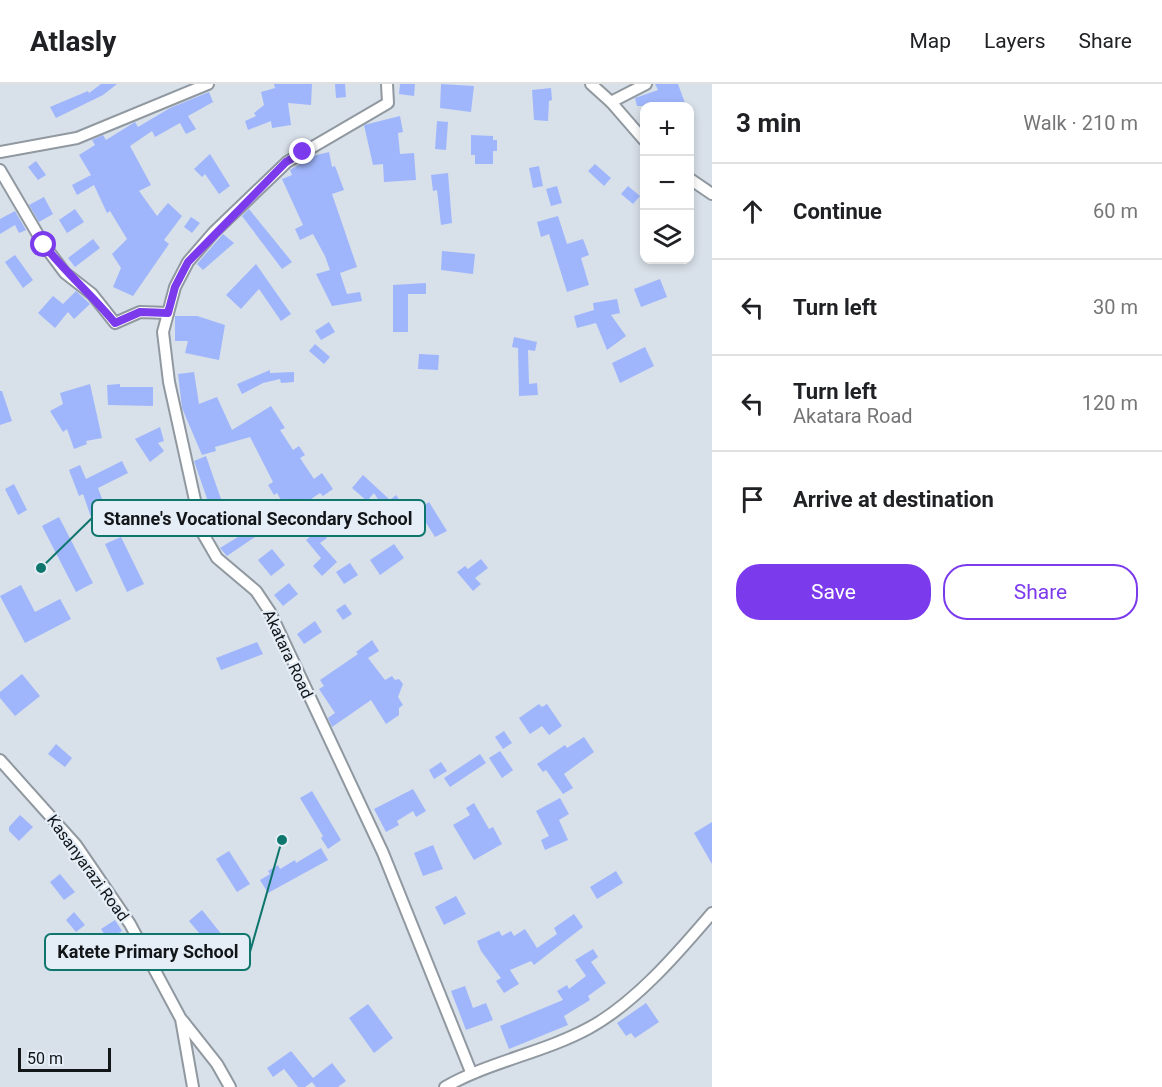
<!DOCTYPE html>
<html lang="en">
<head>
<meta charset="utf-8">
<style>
	body { margin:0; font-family:Roboto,sans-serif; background:#f6f6f6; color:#202124 }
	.controls { position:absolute; right:18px; top:18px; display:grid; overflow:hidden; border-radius:12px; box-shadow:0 3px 9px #0003 }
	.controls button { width:54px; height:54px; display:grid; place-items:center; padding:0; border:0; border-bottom:2px solid #e0e0e0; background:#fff; color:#202124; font:30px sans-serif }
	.scale { position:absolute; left:18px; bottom:15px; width:93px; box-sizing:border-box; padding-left:6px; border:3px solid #131619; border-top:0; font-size:16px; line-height:21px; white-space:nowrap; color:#131619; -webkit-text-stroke:4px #e5edf6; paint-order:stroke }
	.stop { position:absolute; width:18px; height:18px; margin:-14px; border:4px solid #7c3aed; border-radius:50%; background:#fff }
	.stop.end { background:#7c3aed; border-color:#fff; box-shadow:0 2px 6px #0008 }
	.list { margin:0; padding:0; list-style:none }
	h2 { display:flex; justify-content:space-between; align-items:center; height:78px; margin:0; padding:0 24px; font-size:26px }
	h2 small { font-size:20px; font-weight:400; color:#757577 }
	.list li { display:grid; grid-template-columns:39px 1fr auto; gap:18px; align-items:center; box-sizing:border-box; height:96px; padding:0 24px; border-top:2px solid #e0e0e0 }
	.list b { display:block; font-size:22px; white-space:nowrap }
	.list p { margin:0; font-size:20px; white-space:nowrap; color:#757577 }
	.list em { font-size:20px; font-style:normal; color:#757577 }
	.actions { display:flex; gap:12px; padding:18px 24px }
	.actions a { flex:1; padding:14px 0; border:2px solid #7c3aed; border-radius:24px; text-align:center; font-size:21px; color:#7c3aed }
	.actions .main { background:#7c3aed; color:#fff }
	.icon { flex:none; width:33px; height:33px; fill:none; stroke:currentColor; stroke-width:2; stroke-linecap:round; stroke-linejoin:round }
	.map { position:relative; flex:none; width:712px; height:1003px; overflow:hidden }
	header { display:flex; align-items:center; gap:36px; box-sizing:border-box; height:84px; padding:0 30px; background:#fff; border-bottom:2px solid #e0e0e0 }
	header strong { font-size:28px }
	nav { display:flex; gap:33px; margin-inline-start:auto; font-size:21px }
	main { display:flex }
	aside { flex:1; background:#fff }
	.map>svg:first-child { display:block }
	.building { fill:#9fb6fc }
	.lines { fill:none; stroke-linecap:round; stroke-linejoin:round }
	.street-casing { stroke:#9098a0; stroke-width:14 }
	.street { stroke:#fff; stroke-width:10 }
	.route { stroke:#7c3aed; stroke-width:8 }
	.labels { text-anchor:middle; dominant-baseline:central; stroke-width:4.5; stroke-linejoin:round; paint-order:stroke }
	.street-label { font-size:16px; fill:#131619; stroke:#e5edf6 }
	.leader { fill:none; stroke:#0f766e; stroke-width:2 }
	.callout-dot { fill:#0f766e; stroke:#e5edf6; stroke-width:2 }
	.callout { fill:#e5edf6; stroke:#0f766e; stroke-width:2 }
	.callout-label { font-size:18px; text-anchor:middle; font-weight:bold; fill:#131619 }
</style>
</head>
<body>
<header>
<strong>Atlasly</strong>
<nav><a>Map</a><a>Layers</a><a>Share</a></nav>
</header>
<main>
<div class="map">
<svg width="712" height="1003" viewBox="0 0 712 1003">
	<rect width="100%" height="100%" fill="#d8e0e9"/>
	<g class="building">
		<path d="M101,0H117L103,11L56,34L50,23L88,7L89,9Z"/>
		<path d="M274,0H312L311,21L288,19L291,41L272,44L271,37L248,46L245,37L256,32L254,29L264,21L261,8L275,4Z"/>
		<path d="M335,0H345L346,13L336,14Z"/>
		<path d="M400,0H415L414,12L399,10Z"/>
		<path d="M441,0L474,2L471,28L440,24Z"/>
		<path d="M655,0H678L685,19L676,22H637L635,14L658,6Z"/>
		<path d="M551,4L552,16L549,17L548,37L534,36L532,6Z"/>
		<path d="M209,8L213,18L188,32L196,45L186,50L180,39L155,53L152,47L130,62L151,101L139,107L157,132L168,119L182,132L164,156L169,160L133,212L113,203L121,184L112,170L127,155L110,127L107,129L94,101L77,111L72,101L91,91L79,71L95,61L92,56L103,51L106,56L135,38L138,43L170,24Z"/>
		<path d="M400,32L403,48L398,49L400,70L414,69L416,96L384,98L383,80L373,81L364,41Z"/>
		<path d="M437,37L448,38L446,66L435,65Z"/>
		<path d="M471,51L493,52V56H497V67H493V80H475V71H471Z"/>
		<path d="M329,68L332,83L335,82L344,106L332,110L357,183L340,189L347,210L360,208L362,217L332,222L316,190L330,186L325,172L313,150L300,156L295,145L303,141L282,95L292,91L290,86L313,72Z"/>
		<path d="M210,70L230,102L219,110L205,90L202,93L194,85Z"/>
		<path d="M36,77L46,91L38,96L28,83Z"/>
		<path d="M595,80L611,94L604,102L588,87Z"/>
		<path d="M539,82L543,102L533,104L529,84Z"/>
		<path d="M448,89L452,139L441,141L437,106L433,107L431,91Z"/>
		<path d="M557,102L562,119L551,122L546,105Z"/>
		<path d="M628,102L640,112L633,120L621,110Z"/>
		<path d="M44,113L53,130L39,138L29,121Z"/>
		<path d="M75,125L84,138L67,149L59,136Z"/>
		<path d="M249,125L292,178L282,185L242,132Z"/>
		<path d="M15,127L26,146L19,149L15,141L0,150V135Z"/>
		<path d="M558,132L567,160L583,155L589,171L581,174L589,201L567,208L549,150L541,153L537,138Z"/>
		<path d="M191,133L200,139L192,149L184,143Z"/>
		<path d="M223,150L234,159L203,186L197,180Z"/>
		<path d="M93,155L100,164L75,183L68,174Z"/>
		<path d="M442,167L475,170L473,190L441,186Z"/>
		<path d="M15,171L33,196L23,204L5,178Z"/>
		<path d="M256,180L291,230L281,237L259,205L241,225L226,211Z"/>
		<path d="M660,195L667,213L641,223L634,205Z"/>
		<path d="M426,199V210H408V248H393V201Z"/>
		<path d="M76,207L90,220L74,235L68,228L55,244L38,229L53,212L63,220Z"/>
		<path d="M617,215L620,229L611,231L626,252L607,266L596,239L577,244L574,232L594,226L593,219Z"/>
		<path d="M175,232H197L225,241L219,276L185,269L188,257H175Z"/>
		<path d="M329,238L335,248L321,256L315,247Z"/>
		<path d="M514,253L537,258L535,267L528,266L529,300L537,299L538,311L519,312L518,264L512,263Z"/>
		<path d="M315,260L330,273L324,280L309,267Z"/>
		<path d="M645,263L654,282L620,299L612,279Z"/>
		<path d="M419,270L439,271L438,286L418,285Z"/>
		<path d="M270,286V289L294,288V298L281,299L280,295L263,299L242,310L237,300Z"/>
		<path d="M194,288L199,320L217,313L232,346L271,322L285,344L280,346L293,366L299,362L305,371L300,374L314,395L322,389L333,405L323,412L320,409L289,430L277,409L274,411L268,401L273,398L250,353L215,363L216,367L202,371L182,324L178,290Z"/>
		<path d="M90,300L102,354L86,357L87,360L74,365L67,345L63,348L50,327L63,320L60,309Z"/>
		<path d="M120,300V303H153V322L108,321L107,301Z"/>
		<path d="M0,307H2L12,337L0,341Z"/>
		<path d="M160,343L164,357L158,359L164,367L150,378L135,355Z"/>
		<path d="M206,372L228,435L209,443L206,431L212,429L194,377Z"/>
		<path d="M122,377L128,389L98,404L108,431L92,436L83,410L79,412L69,386L80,381L86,395Z"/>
		<path d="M363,391L390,416L396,411L406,426L391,436L374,409L367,417L352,404Z"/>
		<path d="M14,400L27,426L18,431L5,405Z"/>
		<path d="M256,415L262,424L257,428L268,444L227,472L220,464L238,453L228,433Z"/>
		<path d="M429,418L447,447L435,453L418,426Z"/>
		<path d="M59,433L93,499L76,508L42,442Z"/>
		<path d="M320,445L327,454L320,459L337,478L322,492L313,482L321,474L306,456Z"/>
		<path d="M121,453L144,500L127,508L105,460Z"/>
		<path d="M394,460L404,474L380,491L370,476Z"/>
		<path d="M272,465L285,481L271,492L258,476Z"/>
		<path d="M481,475L488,484L475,494L481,500L473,507L457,488L465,482L468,485Z"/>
		<path d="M350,479L358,491L344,500L336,488Z"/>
		<path d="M289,499L298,510L283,522L274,511Z"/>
		<path d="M21,501L35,528L60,515L71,535L25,559L0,512Z"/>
		<path d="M345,520L352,530L343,536L336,526Z"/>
		<path d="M315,537L322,548L304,560L297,550Z"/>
		<path d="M372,556L379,567L368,574L385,596L392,592L395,596L399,595L403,600L398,613L403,621L399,624V631L386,640L371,616L332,643L328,634L335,629L319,605L324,602L320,596L358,570L356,568Z"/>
		<path d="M257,558L263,570L221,586L216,574Z"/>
		<path d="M22,590L40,612L15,632L0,614V608Z"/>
		<path d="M539,620L542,623L547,620L562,642L549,651L542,642L530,650L519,634Z"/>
		<path d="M504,647L512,659L503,665L495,653Z"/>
		<path d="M584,653L594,668L564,690L573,704L563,710L546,686L543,688L537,680L565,661L567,664Z"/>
		<path d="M56,660L72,674L65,683L48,670Z"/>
		<path d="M500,667L513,686L502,694L489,674Z"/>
		<path d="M480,670L486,679L450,703L444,694Z"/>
		<path d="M441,678L447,687L434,695L429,686Z"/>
		<path d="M413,705L426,727L416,733L413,727L397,737L399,741L386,748L374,725Z"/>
		<path d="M312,707L341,756L328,765L321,754L323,752L300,714Z"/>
		<path d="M560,714L569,730L559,736L568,756L545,766L541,756L549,752L536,727Z"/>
		<path d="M474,719L489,745L493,743L502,760L474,776L453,741L470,731L466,724Z"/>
		<path d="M20,731L33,743L19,757L9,747V743Z"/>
		<path d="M712,738V780L694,749Z"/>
		<path d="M433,761L443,785L423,792L414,769Z"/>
		<path d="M321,764L328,776L268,809L260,796L270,790L268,787L278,781L280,785L295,776L296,779Z"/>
		<path d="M229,767L250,800L237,808L216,775Z"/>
		<path d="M616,787L623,799L597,815L590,803Z"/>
		<path d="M60,790L75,808L64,816L50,798Z"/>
		<path d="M456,812L466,830L444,841L435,823Z"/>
		<path d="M202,826L227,857L215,868L189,837Z"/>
		<path d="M74,828L85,841L76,848L66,836Z"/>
		<path d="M574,830L583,843L534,881L531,877L510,886L519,900L504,909L496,897L501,894L481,867L477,857L499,847L502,852L511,847L514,852L525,845L537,864L557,850L554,844Z"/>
		<path d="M115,836L122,847L108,856L101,845Z"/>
		<path d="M593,865L598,873L591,878L606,899L588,912L590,916L564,932L568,941L509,965L500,942L563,916L557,907L567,901L569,905L586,892L575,876Z"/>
		<path d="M465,902L473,924L486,919L493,936L466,946L451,907Z"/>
		<path d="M646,919L659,938L635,954L631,949L626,952L617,939Z"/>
		<path d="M368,920L393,954L374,969L349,934Z"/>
		<path d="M291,967L313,994L332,979L346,997L338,1003H316L312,998L305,1003H298L284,985L273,993L267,984Z"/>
	</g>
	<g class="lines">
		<g class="street-casing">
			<g id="street">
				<path d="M387,0L388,19L287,78L214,148L188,178L175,203L163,248L169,298L202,448L217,474L256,507L270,528L383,769L471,988"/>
				<path d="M591,0L611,18L644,56"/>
				<path d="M611,18L646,0"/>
				<path d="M0,68L77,54L208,0"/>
				<path d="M0,86L44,161L65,189L92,210L115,239L140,228L168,229"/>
				<path d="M690,95L712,110"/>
				<path d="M0,676L76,761L130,840L181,935L193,1003"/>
				<path d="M183,937L217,980L230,1003"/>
				<path d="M445,1003C491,977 543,969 589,944C635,919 678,869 712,829"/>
			</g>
		</g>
		<use href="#street" class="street"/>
	</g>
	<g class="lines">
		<path class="route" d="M44,161C66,189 92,211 115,239L140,228L168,229L175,203L188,178L286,78L303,68"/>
	</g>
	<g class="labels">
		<g class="street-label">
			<text transform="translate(288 570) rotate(65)">Akatara Road</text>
			<text transform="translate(88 784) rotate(54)">Kasanyarazi Road</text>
		</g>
	</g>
	<path class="leader" d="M41 484L92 434M282 756L250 868"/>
	<g class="callout-dot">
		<circle cx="41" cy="484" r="6"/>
		<circle cx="282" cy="756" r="6"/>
	</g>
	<g class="callout">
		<rect x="92" y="416" width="333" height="36" rx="6"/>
		<rect x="45" y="850" width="205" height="36" rx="6"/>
	</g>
	<g class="callout-label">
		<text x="258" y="441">Stanne's Vocational Secondary School</text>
		<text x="148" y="874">Katete Primary School</text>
	</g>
</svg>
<div class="controls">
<button>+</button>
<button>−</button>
<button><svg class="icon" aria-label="layers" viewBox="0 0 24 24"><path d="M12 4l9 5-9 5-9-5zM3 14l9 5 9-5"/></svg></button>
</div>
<div class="scale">50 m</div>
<div class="stop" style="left:44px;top:161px"></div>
<div class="stop end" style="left:303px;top:68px"></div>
</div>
<aside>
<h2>3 min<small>Walk · 210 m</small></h2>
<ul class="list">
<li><svg class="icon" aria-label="ahead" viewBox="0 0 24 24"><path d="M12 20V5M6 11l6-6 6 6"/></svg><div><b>Continue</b></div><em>60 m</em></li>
<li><svg class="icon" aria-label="left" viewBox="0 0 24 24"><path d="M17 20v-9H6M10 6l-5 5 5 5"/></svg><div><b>Turn left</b></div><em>30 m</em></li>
<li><svg class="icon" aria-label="left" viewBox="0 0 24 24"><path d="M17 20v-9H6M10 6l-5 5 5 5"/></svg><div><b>Turn left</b><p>Akatara Road</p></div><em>120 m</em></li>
<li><svg class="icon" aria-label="arrive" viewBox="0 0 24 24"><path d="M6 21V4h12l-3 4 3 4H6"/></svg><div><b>Arrive at destination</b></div></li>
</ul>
<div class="actions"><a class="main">Save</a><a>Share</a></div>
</aside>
</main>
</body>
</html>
